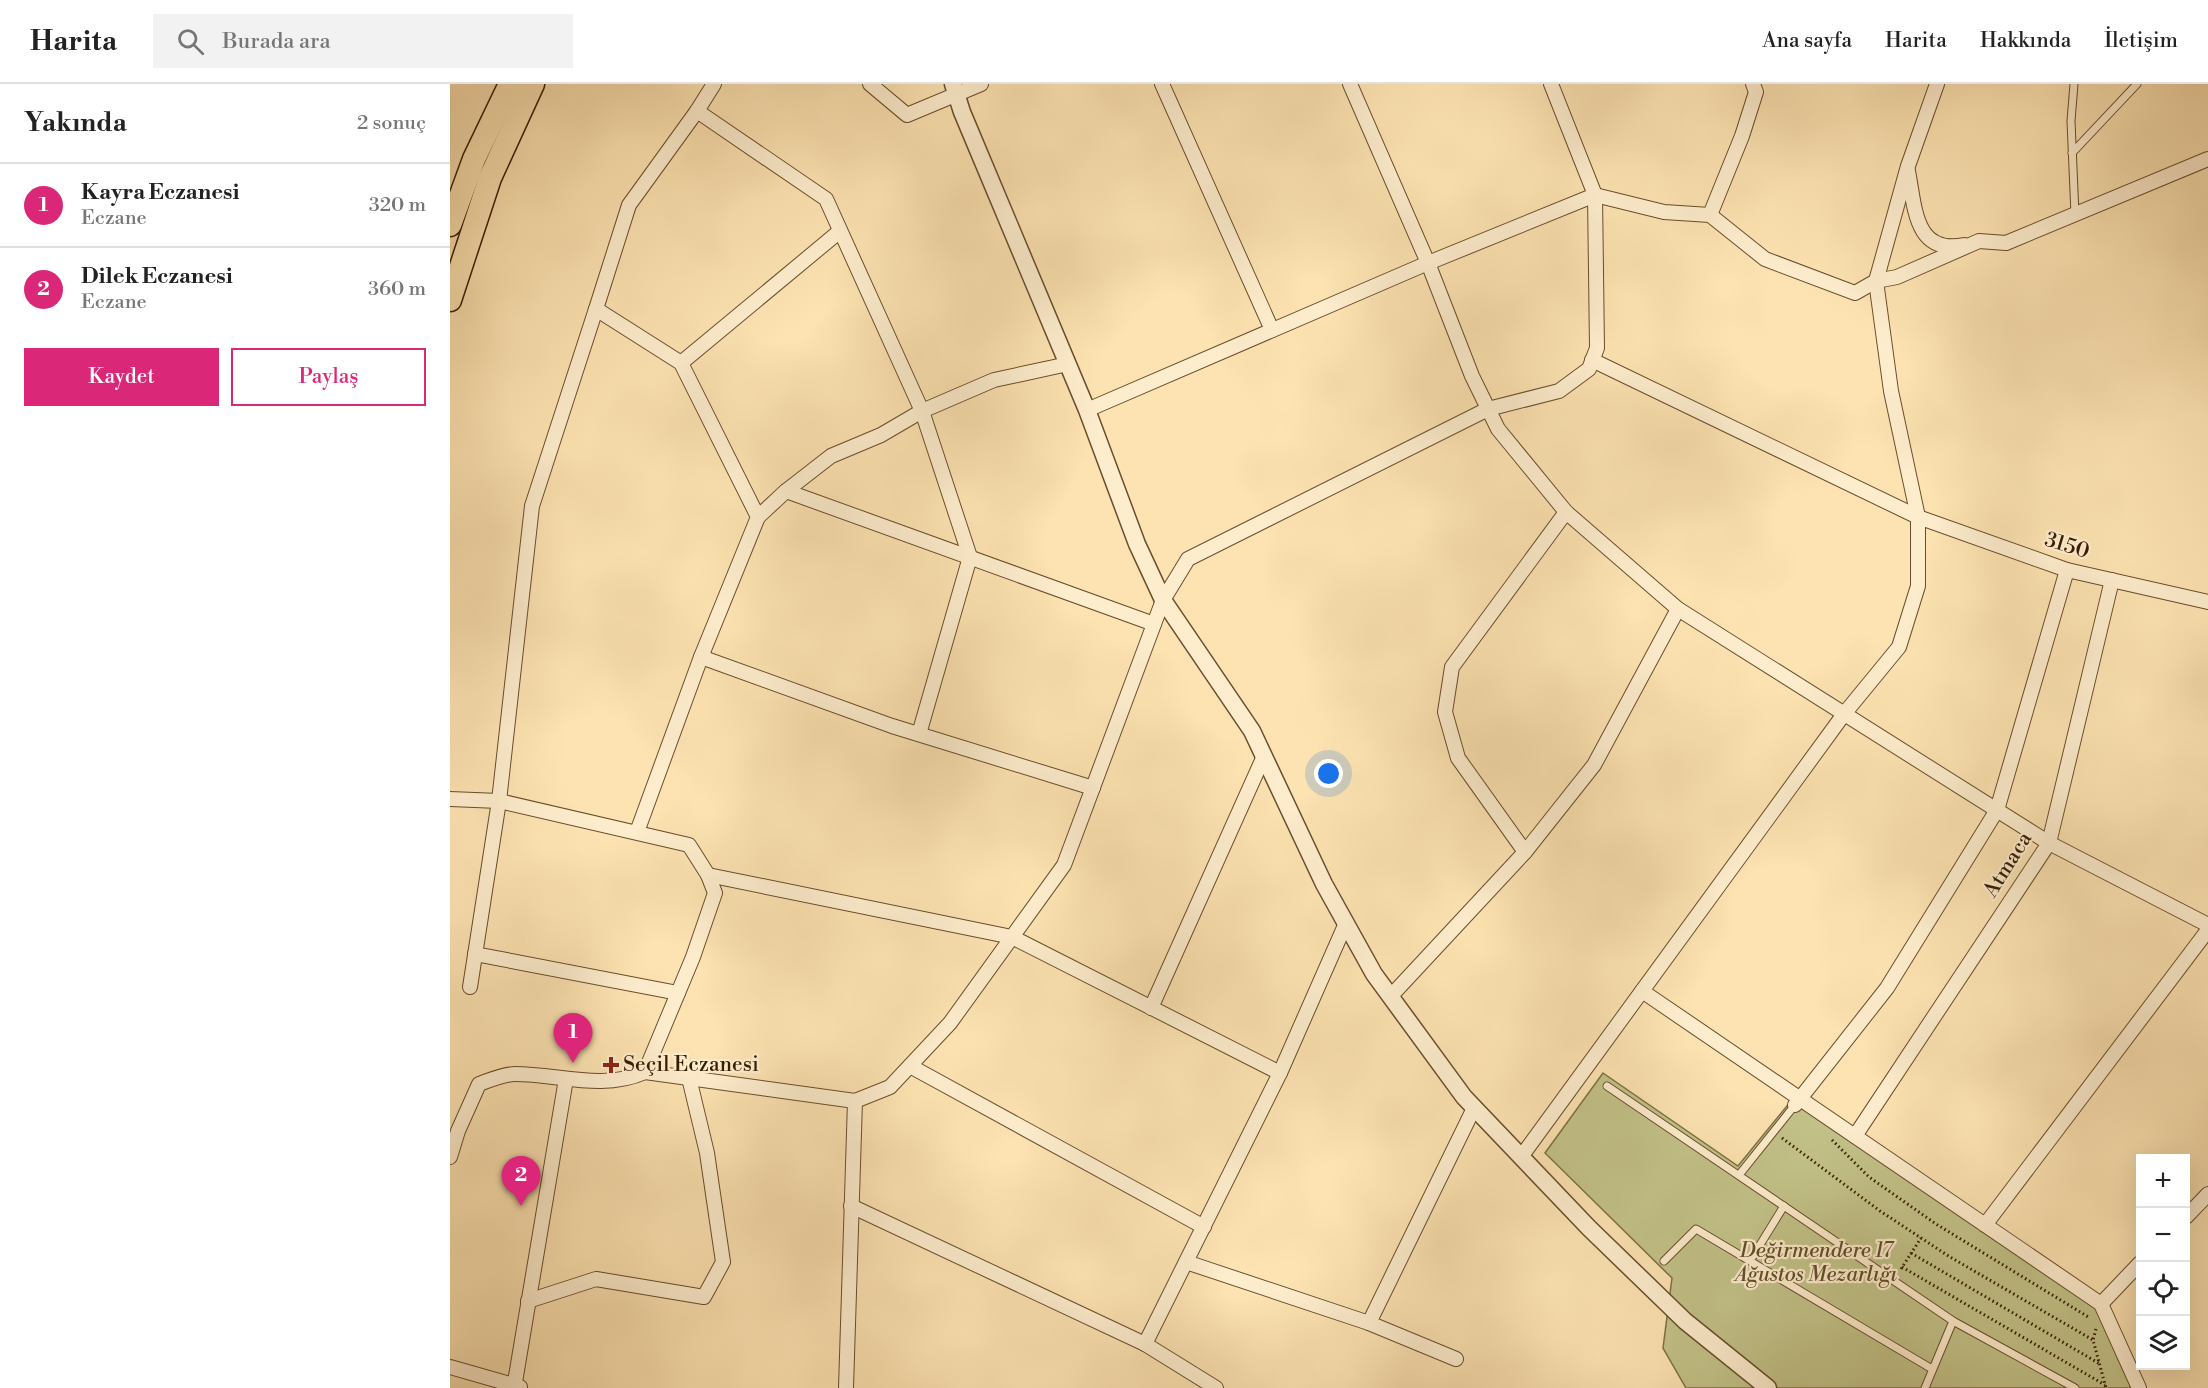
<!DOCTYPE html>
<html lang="tr">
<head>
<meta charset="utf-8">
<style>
	body { margin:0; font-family:"Libre Bodoni",serif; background:#f2f2f2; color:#222 }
	.controls { position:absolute; right:18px; bottom:18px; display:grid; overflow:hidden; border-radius:0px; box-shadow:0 6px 24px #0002 }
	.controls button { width:54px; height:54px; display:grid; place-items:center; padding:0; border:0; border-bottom:2px solid #e0e0e0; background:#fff; color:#222; font:30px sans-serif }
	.you { position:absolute; left:879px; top:690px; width:21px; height:21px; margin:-15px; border:4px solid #fff; border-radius:50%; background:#1a73e8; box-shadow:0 0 0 9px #1a73e833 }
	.badge { display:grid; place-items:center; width:39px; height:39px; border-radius:50%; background:#db2777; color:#fff; font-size:20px; font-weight:700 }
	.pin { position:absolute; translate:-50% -50px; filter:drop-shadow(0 2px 3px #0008) }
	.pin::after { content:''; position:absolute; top:32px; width:21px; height:18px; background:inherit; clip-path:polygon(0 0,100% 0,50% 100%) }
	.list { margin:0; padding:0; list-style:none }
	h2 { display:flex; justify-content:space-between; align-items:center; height:78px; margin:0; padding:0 24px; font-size:26px }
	h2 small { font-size:20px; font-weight:400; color:#767676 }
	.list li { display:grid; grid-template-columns:39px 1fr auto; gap:18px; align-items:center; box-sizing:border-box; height:84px; padding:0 24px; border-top:2px solid #e0e0e0 }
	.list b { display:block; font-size:22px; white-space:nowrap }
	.list p { margin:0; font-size:20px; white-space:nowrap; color:#767676 }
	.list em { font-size:20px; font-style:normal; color:#767676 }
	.actions { display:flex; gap:12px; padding:18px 24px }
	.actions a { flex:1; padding:14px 0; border:2px solid #db2777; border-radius:0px; text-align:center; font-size:21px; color:#db2777 }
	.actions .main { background:#db2777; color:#fff }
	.icon { flex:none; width:33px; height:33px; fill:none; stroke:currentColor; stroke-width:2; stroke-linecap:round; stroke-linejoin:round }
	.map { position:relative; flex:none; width:1758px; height:1304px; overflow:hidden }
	header { display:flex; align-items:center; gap:36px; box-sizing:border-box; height:84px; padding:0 30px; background:#fff; border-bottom:2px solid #e0e0e0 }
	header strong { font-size:28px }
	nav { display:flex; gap:33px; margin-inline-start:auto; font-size:21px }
	.search { width:420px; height:54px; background:#f2f2f2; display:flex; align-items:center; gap:15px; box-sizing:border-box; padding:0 21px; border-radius:0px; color:#767676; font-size:22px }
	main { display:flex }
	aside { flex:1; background:#fff }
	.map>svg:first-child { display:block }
	.green { fill:#c3c389; stroke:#7c7044; stroke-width:1.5 }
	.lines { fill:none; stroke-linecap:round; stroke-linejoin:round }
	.service-casing { stroke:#684e2c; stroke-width:9 }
	.minor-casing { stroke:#684e2c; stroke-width:16 }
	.tertiary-casing { stroke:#684e2c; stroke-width:19 }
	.trunk-casing { stroke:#361c00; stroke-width:25 }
	.path { stroke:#361c00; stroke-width:3; stroke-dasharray:1.5 3; stroke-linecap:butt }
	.service { stroke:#feedcd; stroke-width:7 }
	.minor { stroke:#feedcd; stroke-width:14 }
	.tertiary { stroke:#feedcd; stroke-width:16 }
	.trunk { stroke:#fde3b2; stroke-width:22 }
	.poi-dot { fill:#8f2418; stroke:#feedcd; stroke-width:2 }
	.labels { text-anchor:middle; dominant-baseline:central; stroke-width:4.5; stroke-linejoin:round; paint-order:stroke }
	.street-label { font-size:21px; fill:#361c00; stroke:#feedcd }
	.poi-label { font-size:21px; fill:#361c00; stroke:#feedcd; text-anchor:start }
	.park-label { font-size:21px; font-style:italic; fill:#604e29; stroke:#feedcd }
</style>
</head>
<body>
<header>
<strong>Harita</strong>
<div class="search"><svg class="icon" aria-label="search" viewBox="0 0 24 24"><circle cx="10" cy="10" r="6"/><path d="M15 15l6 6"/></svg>Burada ara</div>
<nav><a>Ana sayfa</a><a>Harita</a><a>Hakkında</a><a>İletişim</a></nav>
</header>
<main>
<aside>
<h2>Yakında<small>2 sonuç</small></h2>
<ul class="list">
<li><span class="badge">1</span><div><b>Kayra Eczanesi</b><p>Eczane</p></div><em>320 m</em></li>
<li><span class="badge">2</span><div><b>Dilek Eczanesi</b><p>Eczane</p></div><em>360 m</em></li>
</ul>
<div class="actions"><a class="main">Kaydet</a><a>Paylaş</a></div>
</aside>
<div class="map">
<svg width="1758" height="1304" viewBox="0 0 1758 1304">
	<rect width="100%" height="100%" fill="#fde3b2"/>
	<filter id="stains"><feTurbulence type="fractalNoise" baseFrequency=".00333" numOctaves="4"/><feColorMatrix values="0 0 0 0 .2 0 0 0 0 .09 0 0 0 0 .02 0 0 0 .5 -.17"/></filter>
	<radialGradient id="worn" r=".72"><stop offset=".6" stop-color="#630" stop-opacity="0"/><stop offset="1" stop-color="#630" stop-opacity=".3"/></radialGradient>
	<path class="green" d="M1153,989L1288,1082L1345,1012L1646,1225L1684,1304H1236L1213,1264L1222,1194L1095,1069Z"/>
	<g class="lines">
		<g class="service-casing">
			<g id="service">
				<path d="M1624,0L1621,37L1625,131"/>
				<path d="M1622,69L1687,0"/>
				<path d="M1157,1002L1503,1237"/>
				<path d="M1289,1091L1345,1021"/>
				<path d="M1214,1177L1246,1145L1482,1285"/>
				<path d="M1300,1177L1334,1122"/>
				<path d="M1475,1304L1503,1237L1625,1304"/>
			</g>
		</g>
		<g class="minor-casing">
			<g id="minor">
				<path d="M264,0L247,27L179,121L146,225L231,279L308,433"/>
				<path d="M420,0L457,31L531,0"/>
				<path d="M712,0L822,246"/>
				<path d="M900,0L978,179L1022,292L1048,345L1116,428L1228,525L1599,759L1758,841"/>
				<path d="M247,27L376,115L472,327L520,473L469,650"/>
				<path d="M1458,87C1465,122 1464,171 1514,161"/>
				<path d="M1260,131L1292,52L1306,8L1303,0"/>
				<path d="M1142,276L1468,433L1617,486L1758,518"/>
				<path d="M231,279L390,147"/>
				<path d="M637,326L978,179L1145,111L1214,128L1260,131L1315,175L1405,209L1426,197L1447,193L1529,157L1556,159L1758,75"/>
				<path d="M336,407L704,540"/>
				<path d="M251,573L442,642L643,704"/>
				<path d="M0,715L49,717L239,761L258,791L265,809L243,873L195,988C152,1007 109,990 65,990C54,990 40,996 29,1000L8,1047L0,1073"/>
				<path d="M187,748L251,573L308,433L336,407L381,372L431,351L472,327L544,296L618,280"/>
				<path d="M1075,768L1008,674L995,628L1002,583L1116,428"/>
				<path d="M258,791L562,853L830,989"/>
				<path d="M25,870L228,909"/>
				<path d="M20,903L49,717L82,422L146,225"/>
				<path d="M1192,907L1651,1220L1689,1304"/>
				<path d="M940,913L1075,768L1144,681L1228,525"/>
				<path d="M701,924L814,672"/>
				<path d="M460,982L754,1143"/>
				<path d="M195,988L405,1017L440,1003L500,939L614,781L713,516L738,475L1038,325L1109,307L1139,285L1147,264L1145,111L1101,0"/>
				<path d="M1345,1021L1437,904L1547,726L1617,486"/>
				<path d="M1405,1052L1599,759L1662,496"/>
				<path d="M1071,1073L1394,630L1449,563L1468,502V433L1441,307L1426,197L1458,82L1487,0"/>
				<path d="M401,1122L695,1260L766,1304"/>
				<path d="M1736,1133L1758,1110"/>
				<path d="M1535,1141L1758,846"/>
				<path d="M736,1178L919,1239"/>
				<path d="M78,1217L146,1195L254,1213L273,1178L257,1069L239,994"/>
				<path d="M1651,1220L1690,1179"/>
				<path d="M695,1260L830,989L896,839"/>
				<path d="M1006,1275L919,1239L1024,1024"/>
				<path d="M0,1283L70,1303"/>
				<path d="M64,1304L116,995"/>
				<path d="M396,1304L405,1017"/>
			</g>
		</g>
		<g class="tertiary-casing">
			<path id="tertiary" d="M503,0L512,28L637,326L687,460L713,516L802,647L874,800L924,890L1014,1013L1139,1144L1235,1237L1318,1304"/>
		</g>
		<g class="trunk-casing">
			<g id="trunk">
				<path d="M0,141L24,75L60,0"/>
				<path d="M0,216L40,94L83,0"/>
			</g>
		</g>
		<g class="path">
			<path d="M1332,1054L1430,1127L1500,1173L1643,1256"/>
			<path d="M1382,1056L1419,1093L1486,1140L1640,1234"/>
			<path d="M1461,1169L1650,1280"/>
			<path d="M1452,1183L1655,1301"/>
			<path d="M1451,1185L1471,1154"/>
			<path d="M1646,1245L1643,1256L1656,1304"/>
		</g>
		<use href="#service" class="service"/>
		<use href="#minor" class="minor"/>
		<use href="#tertiary" class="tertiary"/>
		<use href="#trunk" class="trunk"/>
	</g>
	<path class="poi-dot" d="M158 972h6v6h6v6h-6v6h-6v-6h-6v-6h6z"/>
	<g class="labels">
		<g class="street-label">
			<text transform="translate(1617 462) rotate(17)">3150</text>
			<text transform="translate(1558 781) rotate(-58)">Atmaca</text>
		</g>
		<g class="poi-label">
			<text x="173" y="981">Seçil Eczanesi</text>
		</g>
		<g class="park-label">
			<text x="1366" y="1167">Değirmendere 17<tspan x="1366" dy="24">Ağustos Mezarlığı</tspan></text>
		</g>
	</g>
	<rect width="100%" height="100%" filter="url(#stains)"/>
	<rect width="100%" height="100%" fill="url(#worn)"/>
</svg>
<div class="controls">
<button>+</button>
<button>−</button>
<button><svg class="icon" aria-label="locate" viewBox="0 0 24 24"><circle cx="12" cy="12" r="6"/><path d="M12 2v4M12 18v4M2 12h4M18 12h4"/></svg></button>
<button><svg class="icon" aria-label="layers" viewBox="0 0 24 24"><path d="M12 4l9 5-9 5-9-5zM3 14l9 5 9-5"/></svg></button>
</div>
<div class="you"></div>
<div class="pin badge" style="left:123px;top:979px">1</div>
<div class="pin badge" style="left:71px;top:1122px">2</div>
</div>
</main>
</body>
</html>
